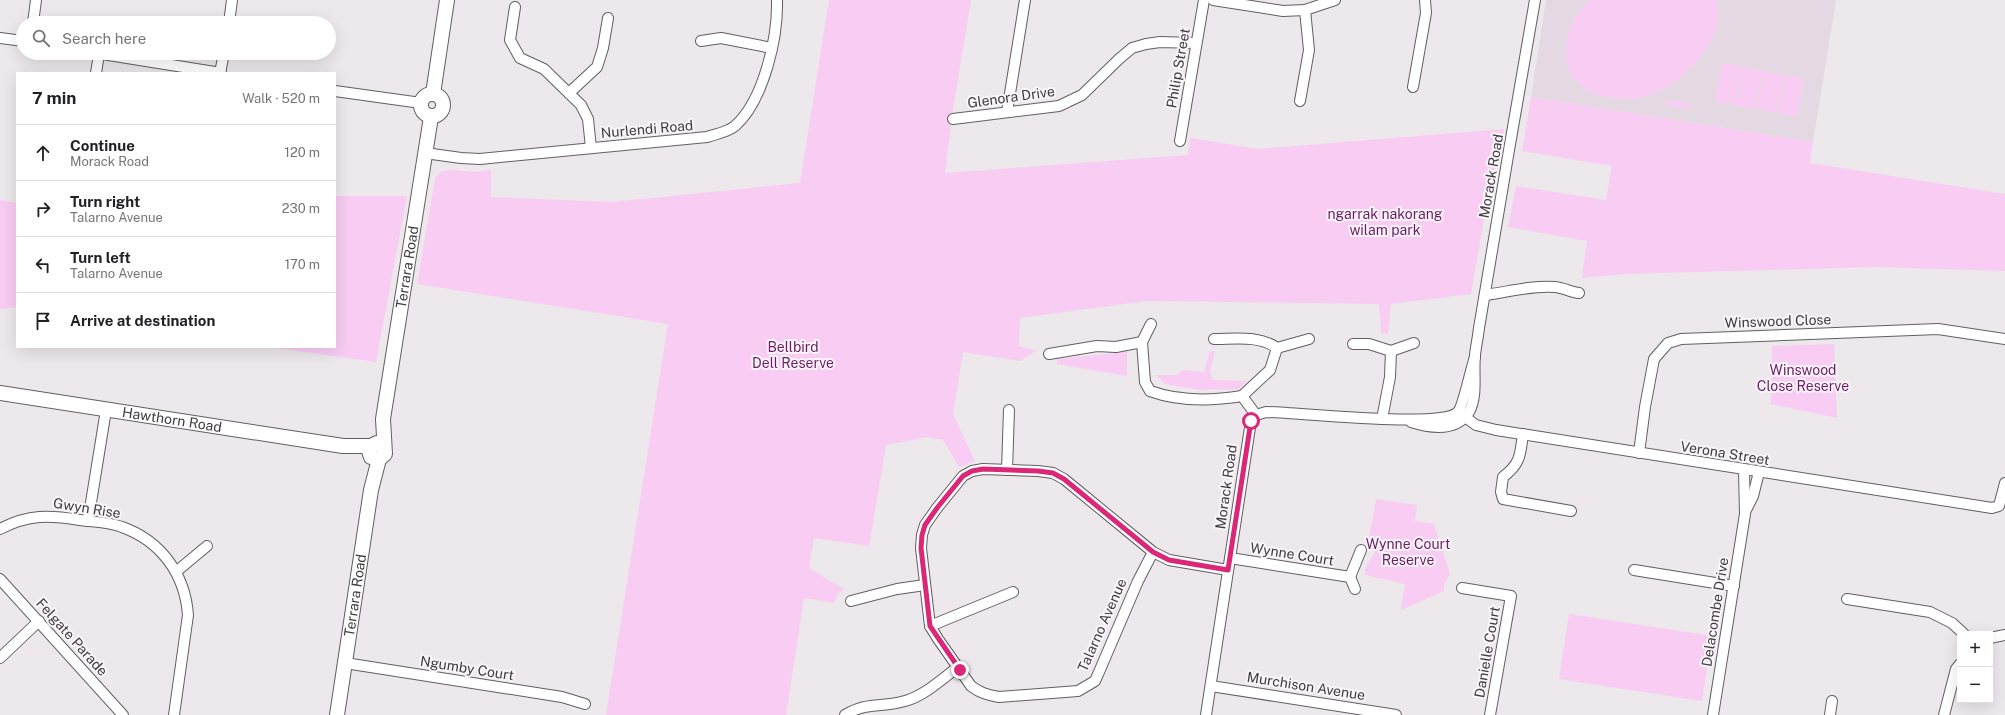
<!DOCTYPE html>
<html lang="en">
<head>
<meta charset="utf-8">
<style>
	body { margin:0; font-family:"Public Sans",sans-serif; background:#f2f2f2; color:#202124 }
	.controls { position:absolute; right:12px; bottom:12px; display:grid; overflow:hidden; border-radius:0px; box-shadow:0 4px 16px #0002 }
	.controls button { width:36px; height:36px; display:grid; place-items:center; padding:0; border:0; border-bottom:1px solid #e0e0e0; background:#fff; color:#202124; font:20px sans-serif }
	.stop { position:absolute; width:12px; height:12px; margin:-9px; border:3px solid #db2777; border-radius:50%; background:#fff }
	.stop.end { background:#db2777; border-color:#fff; box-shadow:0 1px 4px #0008 }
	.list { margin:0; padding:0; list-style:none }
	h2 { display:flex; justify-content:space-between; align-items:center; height:52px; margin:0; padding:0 16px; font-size:17px }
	h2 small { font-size:13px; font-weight:400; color:#757577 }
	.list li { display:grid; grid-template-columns:26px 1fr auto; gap:12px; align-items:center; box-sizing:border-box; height:56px; padding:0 16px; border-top:1px solid #e0e0e0 }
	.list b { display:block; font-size:15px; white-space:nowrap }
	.list p { margin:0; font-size:13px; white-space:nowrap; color:#757577 }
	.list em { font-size:13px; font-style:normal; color:#757577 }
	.icon { flex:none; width:22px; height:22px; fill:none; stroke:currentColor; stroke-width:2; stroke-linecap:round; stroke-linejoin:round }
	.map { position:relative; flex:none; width:2005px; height:715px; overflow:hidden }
	.search { position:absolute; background:#fff; box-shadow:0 4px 16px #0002; left:16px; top:16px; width:320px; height:44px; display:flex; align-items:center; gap:10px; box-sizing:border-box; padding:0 14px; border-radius:22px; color:#757577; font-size:15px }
	.panel { position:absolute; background:#fff; box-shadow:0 4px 16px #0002; left:16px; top:72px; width:320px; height:276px; border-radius:0px }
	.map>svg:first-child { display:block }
	.built { fill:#e4d9e2 }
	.green { fill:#f9ccf3 }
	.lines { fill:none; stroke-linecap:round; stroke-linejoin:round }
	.minor-casing { stroke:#625f62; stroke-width:12 }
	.secondary-casing { stroke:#625f62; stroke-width:16 }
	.minor { stroke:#fff; stroke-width:10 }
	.secondary { stroke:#fff; stroke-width:14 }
	.route { stroke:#db2777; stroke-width:5 }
	.labels { text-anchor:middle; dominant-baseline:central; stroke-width:4; stroke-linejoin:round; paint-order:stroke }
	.street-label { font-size:14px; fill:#3e3c3e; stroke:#f9f5f9 }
	.park-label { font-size:14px; fill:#6e1b6a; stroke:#f9f5f9 }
</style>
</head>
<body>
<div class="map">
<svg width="2005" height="715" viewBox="0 0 2005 715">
	<rect width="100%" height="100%" fill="#ece8ec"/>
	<path class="built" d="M1546,0H1836L1813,142L1531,97Z"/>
	<g class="green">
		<path d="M829,0H971L953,109L945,173L1188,155L1190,138L1258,149L1504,129L1483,224L1471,294L1391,304L1388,334L1381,333L1379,304L1147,301L1020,318L1019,346L1036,351L1020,361L963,352L953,414L975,461L959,467L943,440L927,437L886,445L869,546L814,538L809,568L844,589L838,594L834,603L804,598L786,715H606L668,324L417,284L435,179C443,165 458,171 471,172C477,172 484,171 491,170V197L612,202L800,183Z"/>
		<path d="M1592,0H1716C1722,20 1715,37 1703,54C1688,73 1667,91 1642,97C1607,104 1560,90 1566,46C1568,28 1577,10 1592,0Z"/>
		<path d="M1722,63L1742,67L1735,105L1715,101Z"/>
		<path d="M1743,67L1763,71L1755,109L1736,105Z"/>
		<path d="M1764,71L1784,75L1776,113L1757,109Z"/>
		<path d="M1785,75L1804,79L1797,117L1778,113Z"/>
		<path d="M1531,97L1813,142L1810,163L2005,194V271L1876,267L1624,274L1582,278L1587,241L1508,227L1516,186L1606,200L1612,166L1522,151Z"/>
		<path d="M1666,100L1690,104L1689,109L1665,104Z"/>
		<path d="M335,196H407L376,362L270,347H335Z"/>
		<path d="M0,200L17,203V307L0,309Z"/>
		<path d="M1834,344L1837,418L1771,404L1772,346Z"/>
		<path d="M1210,351H1215L1210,372L1213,380L1248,381L1238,389L1199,390L1165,384L1156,375H1177L1183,370L1204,372Z"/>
		<path d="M1127,352V376L1057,364V359Z"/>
		<path d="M1376,499L1417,505L1415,521L1434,524L1450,574L1444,584V591L1401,610L1405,584L1365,575C1363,559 1385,555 1369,538Z"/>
		<path d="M1569,614L1712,636L1702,701L1559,679Z"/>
	</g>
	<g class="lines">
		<g class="minor-casing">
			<g id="minor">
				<path d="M1213,0L1283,11L1305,10L1335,0"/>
				<path d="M515,7L510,40L520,58L544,69L581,105L588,119L591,148"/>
				<path d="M33,23L36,0"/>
				<path d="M229,23L232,0"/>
				<path d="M0,38L23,41"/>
				<path d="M701,41L721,38L772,48"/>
				<path d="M96,53L221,73"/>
				<path d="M96,73L99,54"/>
				<path d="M220,73L224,53"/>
				<path d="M1413,87L1426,13L1425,0"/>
				<path d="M335,91L421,103"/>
				<path d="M569,93L597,67L603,48L608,18"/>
				<path d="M1300,101L1309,50L1305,10"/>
				<path d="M1007,112L1025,0"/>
				<path d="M953,119L1059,106L1082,95L1119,59L1132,48L1146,44L1160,42L1196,43"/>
				<path d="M1180,141L1204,0"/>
				<path d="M425,153L461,158L480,159L707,137C716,134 728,132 735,126C764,100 778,37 777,0"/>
				<path d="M1485,295C1508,292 1532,285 1555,287C1564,288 1571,292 1579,293"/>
				<path d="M1214,339C1235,339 1259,335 1277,348L1270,370L1242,396"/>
				<path d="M1142,342L1151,324"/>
				<path d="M1353,344H1369L1391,351L1414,343"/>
				<path d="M1277,348L1309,339"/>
				<path d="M1049,354L1097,346L1116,347L1142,342L1145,382L1150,391C1180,402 1211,401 1242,396L1256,415"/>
				<path d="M1458,412L1476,425L1496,430L1992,508L1999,506L2005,483"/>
				<path d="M1382,419L1390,377L1391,351"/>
				<path d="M1411,422C1430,428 1456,432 1469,412C1478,396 1473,373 1475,355C1476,346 1478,337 1479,328C1497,219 1516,109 1535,0"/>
				<path d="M1523,434C1520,455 1521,463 1503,477L1501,492L1503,499L1571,511"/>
				<path d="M1639,453L1645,407L1654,359L1668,343L1681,339L1938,329L2005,339"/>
				<path d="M1007,470L1009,410"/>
				<path d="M1746,510L1753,496L1759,472"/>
				<path d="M88,521L106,410"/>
				<path d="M0,529C29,514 49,515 80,520C94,522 109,522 122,527C161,541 185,574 188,615L174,715"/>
				<path d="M1153,552L1138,581L1099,672L1095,681L1078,691L999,697C988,695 980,693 971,686L938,639L930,626L921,548L922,535L925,525L937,508L963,476L972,471L983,469L1038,471L1053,473L1064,479L1153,552L1169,560L1228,570"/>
				<path d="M1230,558L1350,577L1361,550"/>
				<path d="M1634,570L1734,586"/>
				<path d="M177,571L207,546"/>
				<path d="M1350,577L1355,589"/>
				<path d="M0,579L123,715"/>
				<path d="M1462,588L1511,596L1490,715"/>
				<path d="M1847,599L1930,612L1952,623L1964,634"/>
				<path d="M851,601L897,589L925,585"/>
				<path d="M930,626L1013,592"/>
				<path d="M1990,638L2005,635"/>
				<path d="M0,658L39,621"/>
				<path d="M345,663L562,697L585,704"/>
				<path d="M1211,686L1396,715"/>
				<path d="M845,715C868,701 882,708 905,701C924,696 942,679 958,667"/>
				<path d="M1206,715L1251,421L1256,415L1266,412C1296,412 1441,429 1458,412C1463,407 1471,368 1475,357"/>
				<path d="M1713,715L1745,514L1744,470"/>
				<path d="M1830,715L1832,701"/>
				<path d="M1944,715L1956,669L1960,664"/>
			</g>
		</g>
		<g class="secondary-casing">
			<g id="secondary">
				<circle cx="432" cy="105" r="11"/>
				<path d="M433,94L447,0"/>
				<path id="s1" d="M0,393L343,446H371"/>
				<path id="s2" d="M383,446L377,443L371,446L369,451L371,457L379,459L385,454L383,419L431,117"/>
				<path id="s3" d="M337,715L371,490L379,459"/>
			</g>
		</g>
		<use href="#minor" class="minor"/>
		<use href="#secondary" class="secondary"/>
	</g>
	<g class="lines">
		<path class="route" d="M960,670L930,626L921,548L922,535L925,525L937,508L963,476L972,471L983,469L1038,471L1053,473L1064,479L1153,552L1169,560L1228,570L1251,421"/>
	</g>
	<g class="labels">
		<g class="street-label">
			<text transform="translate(1178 68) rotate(-80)">Philip Street</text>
			<text transform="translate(1011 97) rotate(-8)">Glenora Drive</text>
			<text transform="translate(647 129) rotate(-5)">Nurlendi Road</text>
			<text transform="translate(1491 176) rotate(-80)">Morack Road</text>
			<text stroke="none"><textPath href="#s2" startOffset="230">Terrara Road</textPath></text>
			<text transform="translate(1778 321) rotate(-2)">Winswood Close</text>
			<text stroke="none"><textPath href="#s1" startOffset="174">Hawthorn Road</textPath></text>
			<text transform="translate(1725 453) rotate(9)">Verona Street</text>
			<text transform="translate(1226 487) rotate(-82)">Morack Road</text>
			<text transform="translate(87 508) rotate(9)">Gwyn Rise</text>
			<text transform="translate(1292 554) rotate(9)">Wynne Court</text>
			<text stroke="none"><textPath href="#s3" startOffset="121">Terrara Road</textPath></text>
			<text transform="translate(1715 612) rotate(-81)">Delacombe Drive</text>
			<text transform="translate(1102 625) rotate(-66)">Talarno Avenue</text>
			<text transform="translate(72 637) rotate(48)">Felgate Parade</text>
			<text transform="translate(1487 652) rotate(-80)">Danielle Court</text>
			<text transform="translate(467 668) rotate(9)">Ngumby Court</text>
			<text transform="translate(1306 686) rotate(9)">Murchison Avenue</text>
		</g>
		<g class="park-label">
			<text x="1385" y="214">ngarrak nakorang<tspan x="1385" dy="16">wilam park</tspan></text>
			<text x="793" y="347">Bellbird<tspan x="793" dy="16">Dell Reserve</tspan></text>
			<text x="1803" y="370">Winswood<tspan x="1803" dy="16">Close Reserve</tspan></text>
			<text x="1408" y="544">Wynne Court<tspan x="1408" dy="16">Reserve</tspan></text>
		</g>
	</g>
</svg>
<div class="controls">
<button>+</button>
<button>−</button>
</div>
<div class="stop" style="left:1251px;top:421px"></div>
<div class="stop end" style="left:960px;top:670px"></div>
<div class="search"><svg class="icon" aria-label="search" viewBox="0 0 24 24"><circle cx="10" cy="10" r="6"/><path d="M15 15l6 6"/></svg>Search here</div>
<section class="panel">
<h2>7 min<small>Walk · 520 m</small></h2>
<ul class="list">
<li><svg class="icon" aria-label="ahead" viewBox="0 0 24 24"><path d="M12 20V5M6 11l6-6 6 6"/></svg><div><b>Continue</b><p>Morack Road</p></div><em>120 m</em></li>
<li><svg class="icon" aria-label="right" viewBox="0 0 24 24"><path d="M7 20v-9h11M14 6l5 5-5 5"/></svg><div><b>Turn right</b><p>Talarno Avenue</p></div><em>230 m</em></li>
<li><svg class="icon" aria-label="left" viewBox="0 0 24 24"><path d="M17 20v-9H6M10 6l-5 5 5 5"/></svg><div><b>Turn left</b><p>Talarno Avenue</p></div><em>170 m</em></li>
<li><svg class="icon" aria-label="arrive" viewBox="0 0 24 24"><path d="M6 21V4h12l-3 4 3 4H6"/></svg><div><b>Arrive at destination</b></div></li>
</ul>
</section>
</div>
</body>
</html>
